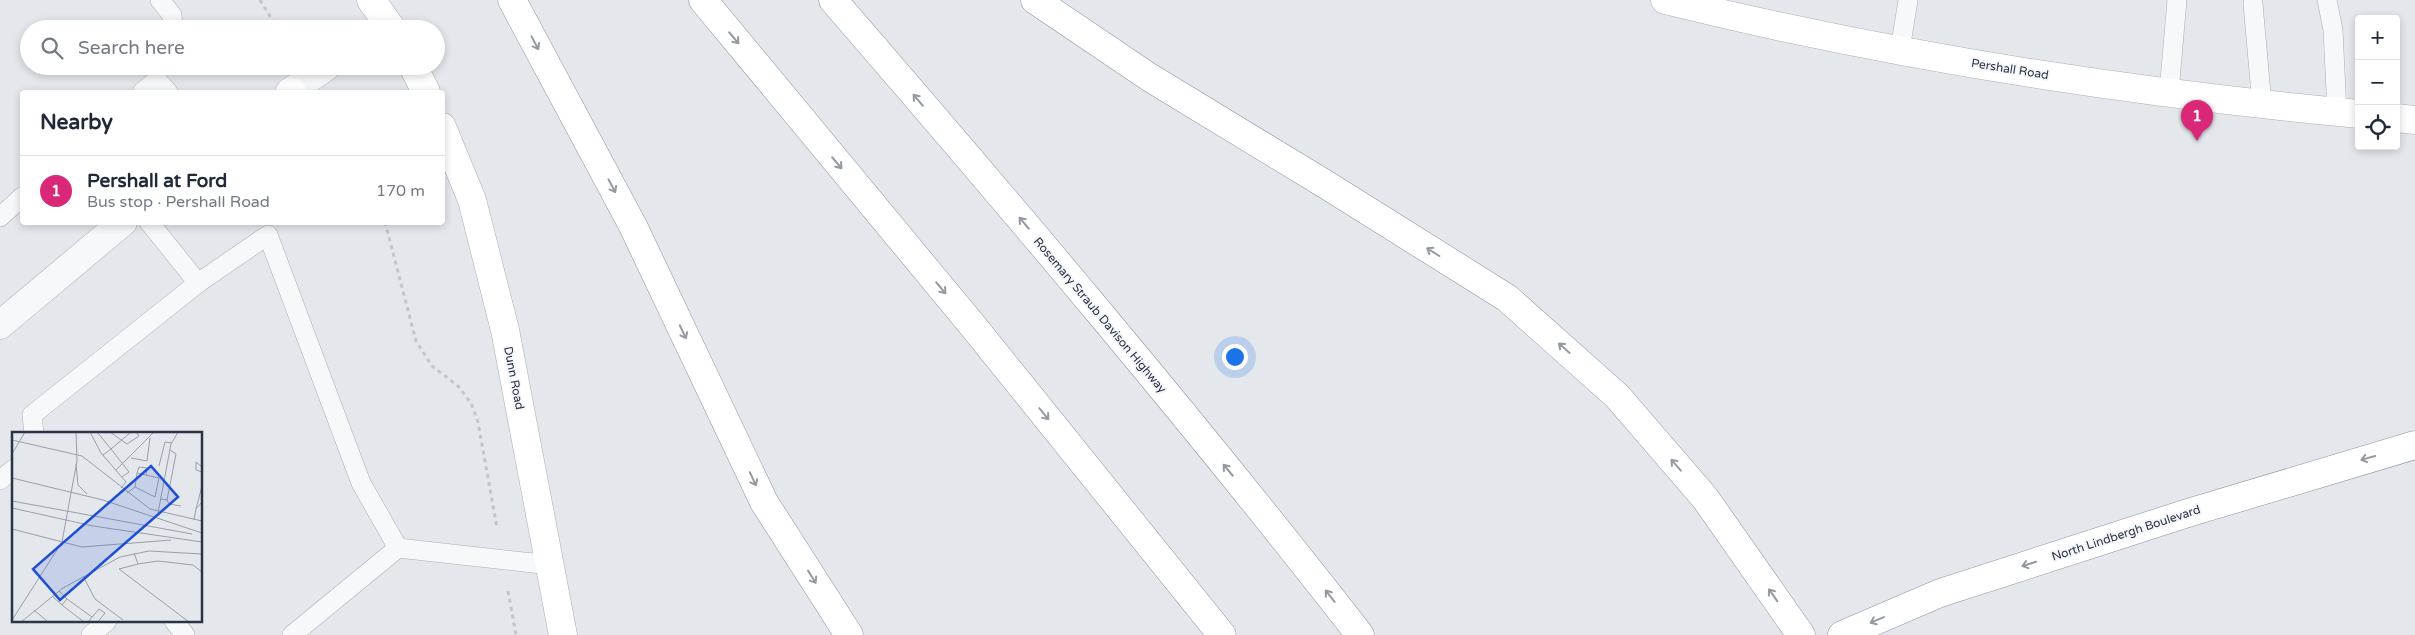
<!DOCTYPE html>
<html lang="en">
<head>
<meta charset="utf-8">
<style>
	body { margin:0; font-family:"Varela Round",sans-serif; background:#f6f6f7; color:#1f2937 }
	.controls { position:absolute; right:15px; top:15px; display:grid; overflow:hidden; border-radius:5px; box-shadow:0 2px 8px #0003 }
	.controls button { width:45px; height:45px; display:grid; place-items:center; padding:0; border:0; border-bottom:1px solid #e0e1e3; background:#fff; color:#1f2937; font:25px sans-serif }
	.you { position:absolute; left:1234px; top:356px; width:18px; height:18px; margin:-12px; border:4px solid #fff; border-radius:50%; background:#1a73e8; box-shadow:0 0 0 8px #1a73e833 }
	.badge { display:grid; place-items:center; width:32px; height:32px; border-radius:50%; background:#db2777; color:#fff; font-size:16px; font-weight:700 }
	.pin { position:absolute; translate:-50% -41px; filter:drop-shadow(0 1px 2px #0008) }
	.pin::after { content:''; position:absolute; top:26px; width:18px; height:15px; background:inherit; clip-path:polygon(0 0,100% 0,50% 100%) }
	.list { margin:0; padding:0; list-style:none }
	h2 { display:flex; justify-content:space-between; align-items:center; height:65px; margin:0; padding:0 20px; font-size:21px }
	h2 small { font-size:16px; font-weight:400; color:#747a83 }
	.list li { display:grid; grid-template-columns:32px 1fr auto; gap:15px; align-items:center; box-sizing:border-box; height:70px; padding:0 20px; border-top:1px solid #e0e1e3 }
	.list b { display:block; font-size:19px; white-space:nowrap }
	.list p { margin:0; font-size:16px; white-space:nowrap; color:#747a83 }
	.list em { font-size:16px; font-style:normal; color:#747a83 }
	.icon { flex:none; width:28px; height:28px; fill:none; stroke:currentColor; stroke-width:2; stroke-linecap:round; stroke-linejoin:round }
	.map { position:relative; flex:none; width:2415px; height:635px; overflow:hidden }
	.search { position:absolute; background:#fff; box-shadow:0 2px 8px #0003; left:20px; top:20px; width:425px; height:55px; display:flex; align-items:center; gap:12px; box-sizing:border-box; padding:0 18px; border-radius:28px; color:#747a83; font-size:19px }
	.panel { position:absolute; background:#fff; box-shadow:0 2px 8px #0003; left:20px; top:90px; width:425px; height:135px; border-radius:5px }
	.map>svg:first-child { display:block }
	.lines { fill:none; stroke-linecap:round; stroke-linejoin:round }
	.lane-casing { stroke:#a9aeb7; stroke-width:20 }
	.street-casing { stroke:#a9aeb7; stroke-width:29 }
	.secondary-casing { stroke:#a9aeb7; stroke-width:29 }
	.highway-casing { stroke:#8b94a3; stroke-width:29 }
	.path { stroke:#c2c5cb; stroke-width:3; stroke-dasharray:4 4; stroke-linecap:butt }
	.lane { stroke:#f7f8fa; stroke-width:19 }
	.street { stroke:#f7f8fa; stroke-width:28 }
	.secondary { stroke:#fff; stroke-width:28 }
	.highway { stroke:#fff; stroke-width:28 }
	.oneway { stroke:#959aa2 }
	.labels { text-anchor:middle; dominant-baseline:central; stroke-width:4; stroke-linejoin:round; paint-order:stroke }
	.street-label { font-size:12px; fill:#2b3445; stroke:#f4f6f9 }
	.inset-road { fill:none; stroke:#9a9fa9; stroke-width:1 }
	.view { fill:#1d4ed8; fill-opacity:0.15; stroke:#1d4ed8; stroke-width:2.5 }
	.inset-edge { fill:none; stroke:#2b3445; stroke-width:2.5 }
</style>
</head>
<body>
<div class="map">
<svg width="2415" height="635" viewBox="0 0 2415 635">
	<rect width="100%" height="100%" fill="#e4e7ec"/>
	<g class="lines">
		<g class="lane-casing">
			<g id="lane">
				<path d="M160,0L172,15L173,29"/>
				<path d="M2327,0L2333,30L2337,112"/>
				<path d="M2253,4L2262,105"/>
				<path d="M1900,50L1908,0"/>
				<path d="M142,92L157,80L168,92"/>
				<path d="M2169,92L2177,0"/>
				<path d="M0,217L22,197"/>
				<path d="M149,222L198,283"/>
				<path d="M34,434L32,415L198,283L268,235L361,483L398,548"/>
				<path d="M0,480L14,469"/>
				<path d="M174,621L185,635"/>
				<path d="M91,635L107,621"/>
				<path d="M292,635L398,548L551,565"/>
			</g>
		</g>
		<g class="street-casing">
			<g id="street">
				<path d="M290,92L327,66"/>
				<path d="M0,325L123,222"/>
			</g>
		</g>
		<g class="secondary-casing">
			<g id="secondary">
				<path d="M371,0L392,29"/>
				<path d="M1665,0C1892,56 2126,92 2359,114"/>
				<path d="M413,66L426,92"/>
				<path d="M290,92H292"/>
				<path d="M2396,118L2415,120"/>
				<path d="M442,127L472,200L505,330L563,635"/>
			</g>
		</g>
		<g class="highway-casing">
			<g id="highway">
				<path d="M512,0L633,226L764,502L849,635"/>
				<path d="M703,0L973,326L1222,635"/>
				<path d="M833,0C1013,208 1191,418 1360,635"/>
				<path d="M1035,0L1149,77L1325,184L1507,298L1617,396L1705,498L1801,635"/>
				<path d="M1842,635L1940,593L2191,512L2415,445"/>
			</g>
		</g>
		<g class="path">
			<path d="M260,0L271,18L281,29"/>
			<path d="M385,222L416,341L432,366L458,386L471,403L478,422L497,528"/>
			<path d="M508,591L516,635"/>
		</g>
		<use href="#lane" class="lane"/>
		<use href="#street" class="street"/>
		<use href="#secondary" class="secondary"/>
		<use href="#highway" class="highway"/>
	</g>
	<defs><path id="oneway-shaft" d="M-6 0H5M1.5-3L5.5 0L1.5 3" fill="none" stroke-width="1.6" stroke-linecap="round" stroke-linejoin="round" transform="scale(1.25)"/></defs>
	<g class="oneway">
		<use href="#oneway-shaft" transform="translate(734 38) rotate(50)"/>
		<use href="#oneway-shaft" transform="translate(535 43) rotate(62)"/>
		<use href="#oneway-shaft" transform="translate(918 100) rotate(-130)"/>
		<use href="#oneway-shaft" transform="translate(837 163) rotate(50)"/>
		<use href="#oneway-shaft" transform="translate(612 186) rotate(62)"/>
		<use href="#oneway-shaft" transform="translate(1024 223) rotate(-130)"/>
		<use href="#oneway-shaft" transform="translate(1433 252) rotate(-148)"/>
		<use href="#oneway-shaft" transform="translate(941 288) rotate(50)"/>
		<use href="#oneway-shaft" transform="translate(683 332) rotate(65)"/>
		<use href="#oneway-shaft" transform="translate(1564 348) rotate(-138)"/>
		<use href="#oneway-shaft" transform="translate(1044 414) rotate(51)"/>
		<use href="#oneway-shaft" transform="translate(2368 458) rotate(165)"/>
		<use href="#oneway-shaft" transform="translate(1676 465) rotate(-131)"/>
		<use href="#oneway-shaft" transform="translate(1228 470) rotate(-130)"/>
		<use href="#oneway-shaft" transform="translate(753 479) rotate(65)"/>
		<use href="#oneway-shaft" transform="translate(2029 564) rotate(162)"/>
		<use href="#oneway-shaft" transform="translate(812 577) rotate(58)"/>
		<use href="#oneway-shaft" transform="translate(1773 595) rotate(-125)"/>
		<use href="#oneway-shaft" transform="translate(1330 596) rotate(-128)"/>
		<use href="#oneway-shaft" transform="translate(1877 620) rotate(157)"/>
	</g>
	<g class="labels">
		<g class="street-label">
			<text transform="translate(2010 69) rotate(9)">Pershall Road</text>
			<text transform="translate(1100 315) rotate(50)">Rosemary Straub Davison Highway</text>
			<text transform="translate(514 378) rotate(79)">Dunn Road</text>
			<text transform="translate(2126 533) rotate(-18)">North Lindbergh Boulevard</text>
		</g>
	</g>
	<g transform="translate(12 432)">
		<rect width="190" height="190" fill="#e4e7ec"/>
		<path class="inset-road" d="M78,0L89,21L114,50L109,56M85,0L99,17L119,0M98,0L115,12L127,4L124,0M0,8L70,24L138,77L190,89M0,22L13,0M91,23L99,17L117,40L110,45M119,26L135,29L138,6M64,32L66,53L75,62M147,34L153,10L160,11M190,35L184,30V38L190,40M104,38L142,0M125,41L127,35L135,36L134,43M0,46L91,68L190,101M59,61L65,29L64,0M115,61L123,55L143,65L147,46L125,41L123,55M149,67L155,68L164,22L158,18M155,68L157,72L169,74M0,69L180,102M0,76L81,94L190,110M184,77L190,54M146,81L159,12L166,0M182,88L184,77L190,70M0,97L70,115L159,108M122,121L126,132L107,137L177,190M126,132L146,129L181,133L190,140M71,144L83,167L111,188M40,164L50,173L55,167L47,159M55,167L80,185M50,173L72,190M22,178L36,190M0,188L50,110L59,61M9,190L51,156L108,125L137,119L190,122M76,190L87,177L93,181L86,190"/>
		<path class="view" d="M139,34L166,65L48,168L21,137Z"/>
		<rect width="190" height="190" class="inset-edge"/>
	</g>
</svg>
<div class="controls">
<button>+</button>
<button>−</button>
<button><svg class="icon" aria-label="locate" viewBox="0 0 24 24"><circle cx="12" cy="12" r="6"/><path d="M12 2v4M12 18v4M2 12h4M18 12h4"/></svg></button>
</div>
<div class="you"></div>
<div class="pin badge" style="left:2197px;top:141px">1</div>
<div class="search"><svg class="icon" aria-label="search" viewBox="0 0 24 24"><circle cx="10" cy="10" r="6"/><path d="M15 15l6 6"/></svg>Search here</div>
<section class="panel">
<h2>Nearby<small></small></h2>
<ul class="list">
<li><span class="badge">1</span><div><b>Pershall at Ford</b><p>Bus stop · Pershall Road</p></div><em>170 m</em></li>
</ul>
</section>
</div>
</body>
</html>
